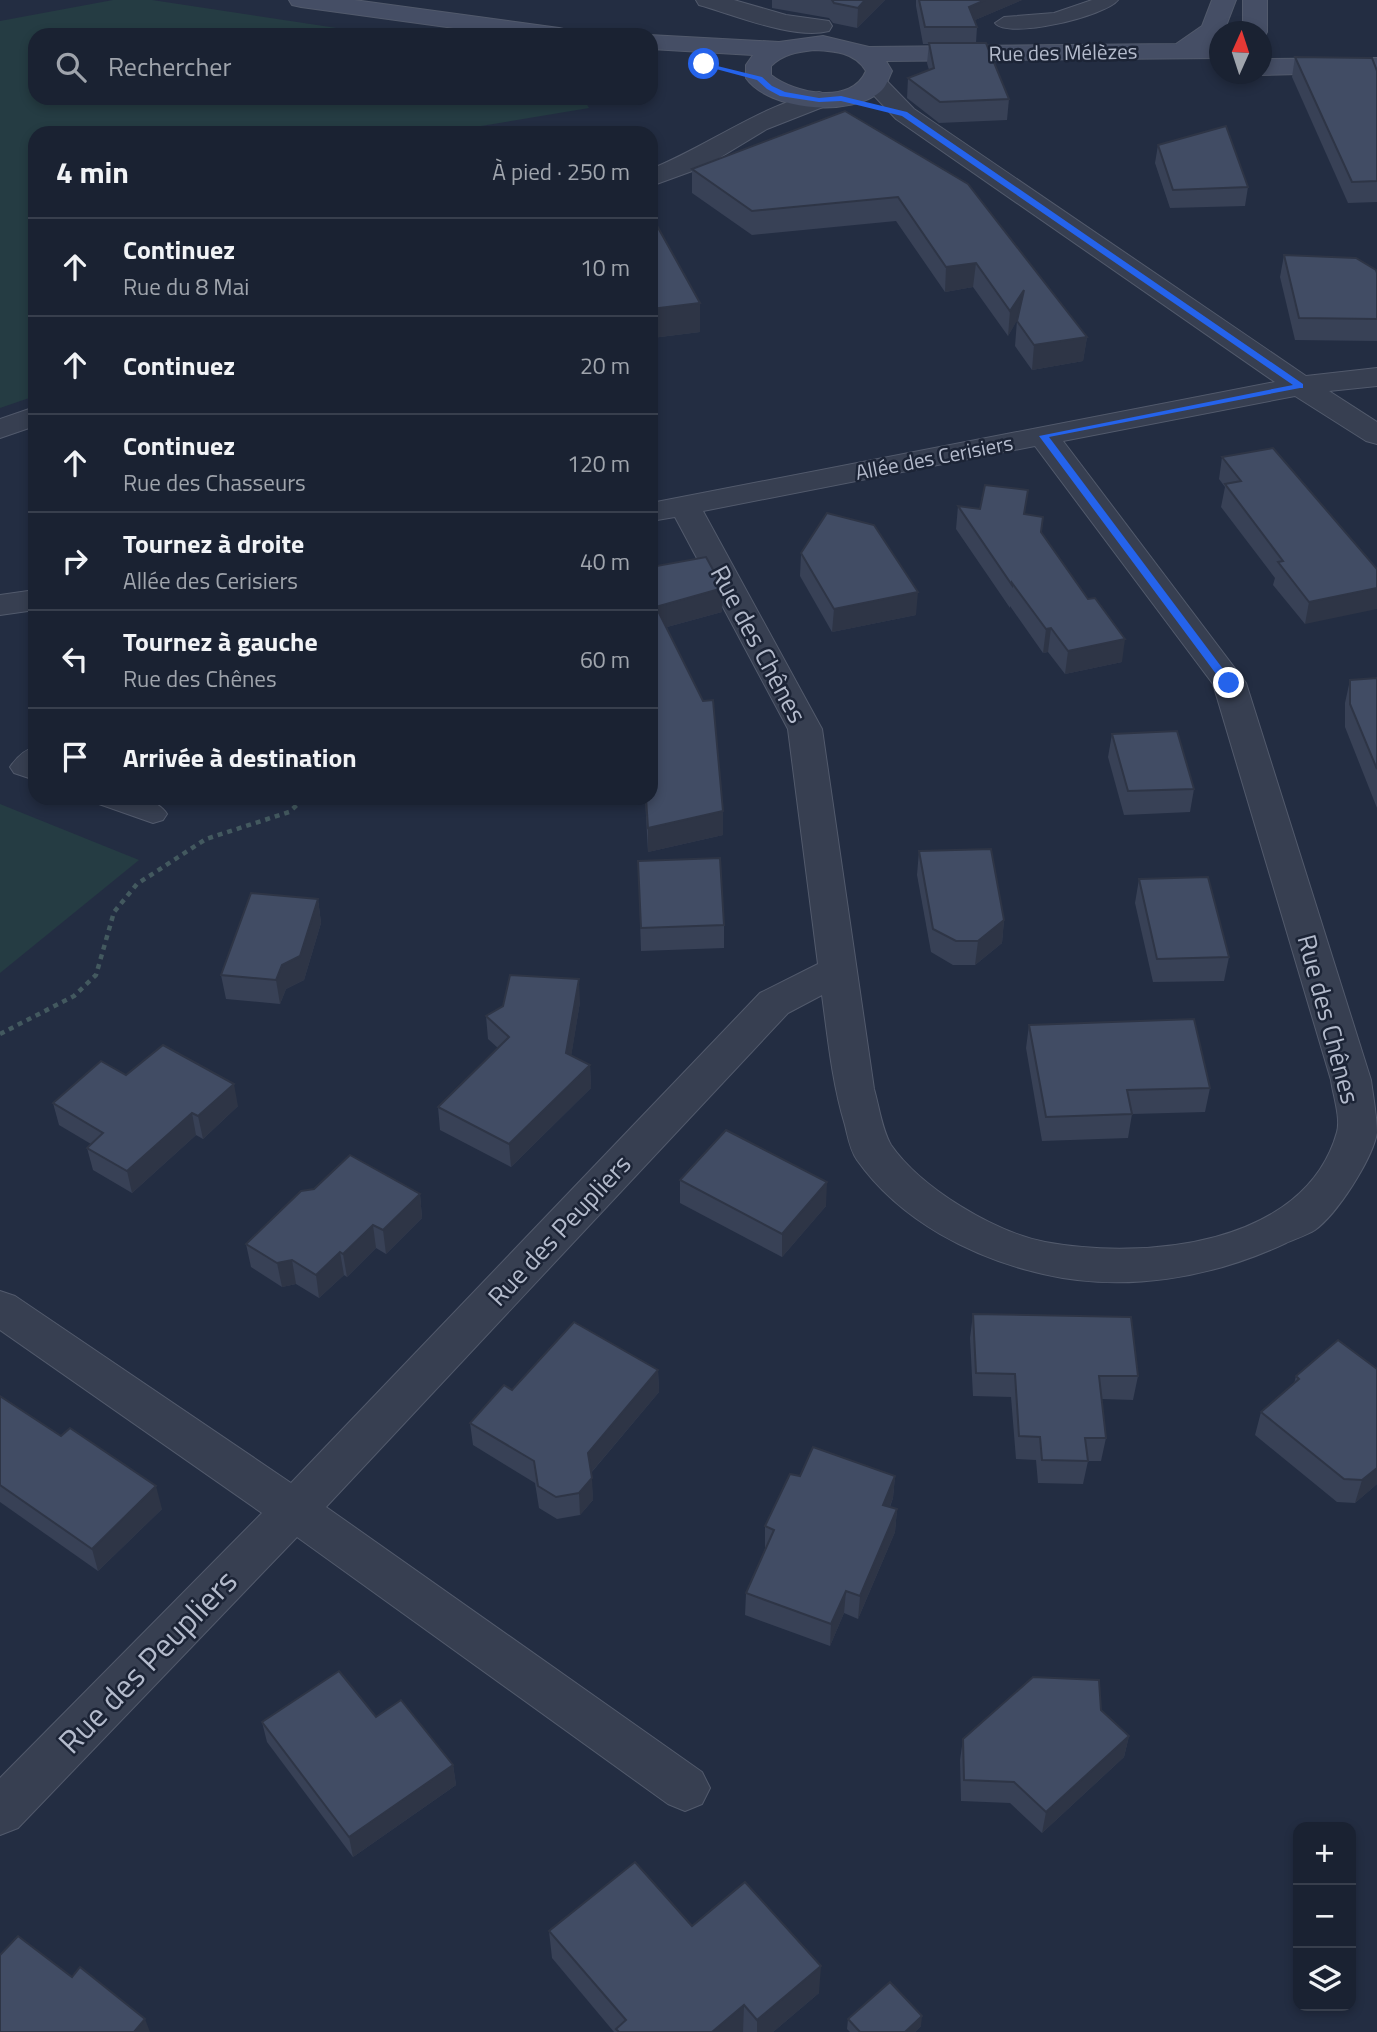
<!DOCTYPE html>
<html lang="fr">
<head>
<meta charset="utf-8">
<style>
	body { margin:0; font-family:"Titillium Web",sans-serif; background:#272f3e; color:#f1f3f6 }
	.controls { position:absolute; right:21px; bottom:21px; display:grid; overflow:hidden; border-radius:14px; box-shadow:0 4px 10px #0003 }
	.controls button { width:63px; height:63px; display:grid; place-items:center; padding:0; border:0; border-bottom:2px solid #383f4d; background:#1a2232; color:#f1f3f6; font:35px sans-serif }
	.compass { position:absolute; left:1209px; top:21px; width:63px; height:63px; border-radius:50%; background:#1a2232; box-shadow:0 4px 10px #0003; rotate:3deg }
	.stop { position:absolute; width:21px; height:21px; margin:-16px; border:5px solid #2563eb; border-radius:50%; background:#fff }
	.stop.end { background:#2563eb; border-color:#fff; box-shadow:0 2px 7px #0008 }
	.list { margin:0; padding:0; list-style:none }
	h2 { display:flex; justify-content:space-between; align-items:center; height:91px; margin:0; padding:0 28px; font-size:30px }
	h2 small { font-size:23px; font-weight:400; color:#9fa4ac }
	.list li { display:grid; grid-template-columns:46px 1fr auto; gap:21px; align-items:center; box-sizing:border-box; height:98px; padding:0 28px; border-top:2px solid #383f4d }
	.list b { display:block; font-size:26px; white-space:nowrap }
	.list p { margin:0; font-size:23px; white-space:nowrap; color:#9fa4ac }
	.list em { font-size:23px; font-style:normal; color:#9fa4ac }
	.icon { flex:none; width:38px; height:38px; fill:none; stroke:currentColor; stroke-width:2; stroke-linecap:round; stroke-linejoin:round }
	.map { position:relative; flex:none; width:1377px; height:2032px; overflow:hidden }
	.search { position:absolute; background:#1a2232; box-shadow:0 4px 10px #0003; left:28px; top:28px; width:630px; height:77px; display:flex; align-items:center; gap:18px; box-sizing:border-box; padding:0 24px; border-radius:21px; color:#9fa4ac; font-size:26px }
	.panel { position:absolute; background:#1a2232; box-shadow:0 4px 10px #0003; left:28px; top:126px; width:630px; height:679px; border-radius:21px }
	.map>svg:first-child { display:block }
	.green { fill:#253c43 }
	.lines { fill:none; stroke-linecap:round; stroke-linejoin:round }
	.service-casing { stroke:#525a6c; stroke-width:2 }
	.minor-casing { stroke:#525a6c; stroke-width:2 }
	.secondary-casing { stroke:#525a6c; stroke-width:2 }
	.path { stroke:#43595f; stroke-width:4.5; stroke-dasharray:5 5; stroke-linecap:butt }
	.service { fill:#373f51; fill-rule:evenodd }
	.minor { fill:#373f51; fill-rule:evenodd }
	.secondary { fill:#454e65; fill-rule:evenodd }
	.wall { fill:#384156 }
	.shaded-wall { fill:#2e3546 }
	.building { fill:#414c64; stroke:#2e3546; stroke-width:2 }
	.route { fill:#2563eb }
	.labels { text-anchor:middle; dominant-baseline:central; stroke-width:5; stroke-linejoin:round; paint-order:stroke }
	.far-street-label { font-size:21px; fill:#b4bbcc; stroke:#1c2436 }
	.street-label { font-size:26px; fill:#b4bbcc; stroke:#1c2436 }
	.near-street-label { font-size:32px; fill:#b4bbcc; stroke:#1c2436 }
</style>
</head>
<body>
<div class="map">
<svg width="1377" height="2032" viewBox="0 0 1377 2032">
	<rect width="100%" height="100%" fill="#232d42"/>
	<g class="green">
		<path d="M113,0H152L383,35H35V98H583L589,108L439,133H35V396L0,408V21Z"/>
		<path d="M0,804L139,860L0,973Z"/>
	</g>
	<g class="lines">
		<g class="service-casing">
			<g id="service">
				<path d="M1092,0H1118C1106,16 1008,40 995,23L1004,17L1054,13Z"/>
				<path d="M35,747V780L14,773L10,767C17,757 24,750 35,747Z"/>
				<path d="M95,798C117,798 154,793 167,814L163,820L153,823L99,804Z"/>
			</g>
		</g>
		<g class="minor-casing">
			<g id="minor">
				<path d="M696,0H734L786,15L829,21L832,26L829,31C793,40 735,15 699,5Z"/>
				<path d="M875,75L884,78L914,109L1306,376L1377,368V386L1329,391L1377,422V444L1366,441L1295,396L1063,441L1246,683L1371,1080C1373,1096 1377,1117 1377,1133C1372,1160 1337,1214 1315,1230C1307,1235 1295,1239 1286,1243C1212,1278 1124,1293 1043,1274C973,1258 900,1221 857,1160C850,1150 848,1137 845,1125C832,1082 828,1039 822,995L788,1013L326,1507L702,1772L710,1788L702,1804L685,1811L668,1804L297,1537L18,1828L0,1835V1778L262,1513L0,1330V1291L15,1296L291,1483L760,993L818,964L788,729L675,517L651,521V503L1275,382L896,119L862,83L866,78ZM1035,446L1213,684L1331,1080C1333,1095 1341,1118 1337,1132C1305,1247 1142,1260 1045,1242C994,1232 921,1188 891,1145C882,1130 879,1106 874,1089L822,729L703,511Z"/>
				<path d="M819,92L828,95L832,100L828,105L767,129L706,166L651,186V169C708,146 758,107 819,92Z"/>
				<path d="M35,407V426L0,438V419Z"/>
				<path d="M35,590V610L0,615V595Z"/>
			</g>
		</g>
		<g class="secondary-casing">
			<g id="secondary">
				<path d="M289,0H354L559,28L568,30L571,35H505L301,7L292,5Z"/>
				<path d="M1212,0H1236L1226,26L1211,44H1220V58L886,61L892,71C889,77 887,85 882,90C853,118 769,111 746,78V65L753,55L651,49L649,35L779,42L823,36L869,47L1176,44L1202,26ZM814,50C834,51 855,52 866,71C852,105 795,94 771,75V66C783,54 797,52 814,50Z"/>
				<path d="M1243,0H1267V32L1264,37L1262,38V32H1243Z"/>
				<path d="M1377,58V72L1262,75L1258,74H1262V59Z"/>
			</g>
		</g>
		<path class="path" d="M0,1034L74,996L96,975L114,912L137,884L206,839L289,812L305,798"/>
		<use href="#service" class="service"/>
		<use href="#minor" class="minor"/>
		<use href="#secondary" class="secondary"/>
	</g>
	<g class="wall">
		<path d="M772,0H885L857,28L833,23L829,18L772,8Z"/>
		<path d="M916,0H1022L975,20L977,27L976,43L1009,99L1007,120L939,123L907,98L908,78L929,70L927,63L929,44H923L916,6Z"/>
		<path d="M1295,57L1377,71V202L1348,203L1292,77Z"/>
		<path d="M845,111L1087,337L1083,361L1032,370L1015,346L1017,320L1008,336L973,287L945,292L896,221L752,235L692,193V169Z"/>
		<path d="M1158,145L1248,187L1245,206L1170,208L1155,163Z"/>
		<path d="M651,215L700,332L652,338L651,336Z"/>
		<path d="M1284,255L1377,273V341L1295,340L1280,277Z"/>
		<path d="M1222,457L1377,569L1305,624L1273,585L1275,578L1221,507L1225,487L1219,479Z"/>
		<path d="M958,506L1043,517L1041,533L1122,662L1065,674L1048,652L1043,653L1010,606V608L956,529Z"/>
		<path d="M801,553L916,615L832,632L800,576Z"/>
		<path d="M651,567L723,588L722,612L667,627L723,811V835L648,852L645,798H651Z"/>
		<path d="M1377,678V808L1345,727V703L1350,680Z"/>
		<path d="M1112,734L1194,789L1190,812L1124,815L1108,757Z"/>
		<path d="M919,851L1004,920L1002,943L975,965H953L931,952L917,875Z"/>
		<path d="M638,861L724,925V948L641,951Z"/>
		<path d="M1139,879L1229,957L1224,981L1153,982L1135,903Z"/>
		<path d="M318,899L321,923L304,980L286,989L280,1004L226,999L221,975Z"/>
		<path d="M580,1002L571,1056L590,1065L591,1088L511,1167L440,1130L438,1107L498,1048L488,1039L486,1016Z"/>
		<path d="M1029,1025L1210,1088L1205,1112L1132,1114L1128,1138L1042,1141L1026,1048Z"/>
		<path d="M126,1075L238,1106L203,1139L196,1135L132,1193L93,1170L87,1148L91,1144L59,1125L53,1103Z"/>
		<path d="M680,1180L826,1206L782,1257L680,1203Z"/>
		<path d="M420,1194L422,1218L386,1254L376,1248L347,1277L344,1275L319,1298L296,1284L282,1287L251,1267L246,1244Z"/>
		<path d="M973,1314L1138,1376L1133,1400L1102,1399L1106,1438L1101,1461H1088L1083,1484L1038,1483L1036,1460L1016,1459L1011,1397L973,1396L970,1338Z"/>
		<path d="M1377,1369V1484L1355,1503L1337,1502L1255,1435L1261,1412L1294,1384L1296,1376Z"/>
		<path d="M658,1370L659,1392L591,1473L593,1500L580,1515L557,1519L539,1508L535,1483L473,1445L470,1423L512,1390Z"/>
		<path d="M0,1396L162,1509L98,1571L0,1502Z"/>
		<path d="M800,1476H895L893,1498L890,1507L897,1509L895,1532L858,1619L844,1613L830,1646L745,1615L746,1593L765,1549V1526Z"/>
		<path d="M1101,1710L1129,1736L1124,1757L1042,1833L1010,1803L961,1801L960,1760L963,1739Z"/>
		<path d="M376,1717L453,1765L456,1785L353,1857L267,1742L262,1722Z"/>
		<path d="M692,1926L819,1993L773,2032H614L552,1958L549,1931Z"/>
		<path d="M848,2019L921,2026L915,2032H850L847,2029Z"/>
	</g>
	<g class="shaded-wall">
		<path d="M865,0H885L857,28L858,8Z"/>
		<path d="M985,0H1022L968,23L969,7Z"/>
		<path d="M976,263L973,287L945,292L946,267Z"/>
		<path d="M1024,290L1021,314L1008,336L1010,311Z"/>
		<path d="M700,303V332L652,338L651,309Z"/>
		<path d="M1087,337L1083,361L1032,370L1034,345Z"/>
		<path d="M723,588L722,612L656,630V607Z"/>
		<path d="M1377,588V609L1305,624L1309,602Z"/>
		<path d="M918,592L916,615L832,632L834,609Z"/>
		<path d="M1051,628L1048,652L1043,653L1046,629Z"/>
		<path d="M1125,639L1122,662L1065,674L1068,651Z"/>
		<path d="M723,811V835L648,852V828Z"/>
		<path d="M318,899L321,923L304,980L286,989L280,1004L276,980L282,965Z"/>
		<path d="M1004,920L1002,943L975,965L978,941Z"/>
		<path d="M579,979L580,1002L568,1076L566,1053Z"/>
		<path d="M590,1065L591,1088L511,1167L509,1144Z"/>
		<path d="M234,1084L238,1106L203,1139L198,1116Z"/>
		<path d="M192,1113L196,1135L132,1193L127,1171Z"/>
		<path d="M827,1182L826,1206L782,1257V1234Z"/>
		<path d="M420,1194L422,1218L386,1254L383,1230Z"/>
		<path d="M373,1225L376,1248L347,1277L343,1254Z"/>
		<path d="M340,1252L344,1275L319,1298L316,1275Z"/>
		<path d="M292,1260L296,1284L282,1287L277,1263Z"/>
		<path d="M658,1370L659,1392L589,1475L588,1453Z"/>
		<path d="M1377,1468V1484L1355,1503L1362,1480Z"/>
		<path d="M895,1476L893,1498L881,1528L883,1505Z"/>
		<path d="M592,1478L593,1500L580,1515L579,1493Z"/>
		<path d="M156,1486L162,1509L98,1571L92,1549Z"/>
		<path d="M897,1509L895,1532L858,1619L860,1596Z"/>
		<path d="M846,1591L844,1613L830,1646L831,1624Z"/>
		<path d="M1129,1736L1124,1757L1042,1833L1046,1812Z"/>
		<path d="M453,1765L456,1785L353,1857L349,1837Z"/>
		<path d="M821,1966L819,1993L773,2032H757V2020Z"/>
		<path d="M744,2005L743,2032H712Z"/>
		<path d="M922,2016L921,2026L915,2032H905Z"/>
		<path d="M145,2019L150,2032H134Z"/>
	</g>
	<g class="building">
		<path d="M832,0H865L858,8L834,3Z"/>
		<path d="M919,0H985L969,7L977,27H925Z"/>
		<path d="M929,43H986L1009,99L940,102L908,78L934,68Z"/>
		<path d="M1295,57L1372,58L1377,71V181L1352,182Z"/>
		<path d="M845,111L968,184L1087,337L1034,345L1017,321L1024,290L1010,311L976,263L946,267L898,197L752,211L692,169Z"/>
		<path d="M1226,126L1248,187L1173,190L1158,145Z"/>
		<path d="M651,215L700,303L651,309Z"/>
		<path d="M1284,255L1356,258L1376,270L1377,273V319L1299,318Z"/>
		<path d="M1273,448L1377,569V588L1309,602L1278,562L1283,561L1225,484L1241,481L1222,457Z"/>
		<path d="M985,485L1028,490L1024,514L1043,517L1041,532L1088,599L1095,598L1125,639L1068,651L1051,628L1046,629L1012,583V585L958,506L980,509Z"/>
		<path d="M827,513L874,525L918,592L834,609L801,553Z"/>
		<path d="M706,557L723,588L656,607L703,701L713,700L723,811L648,828L646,798H651V567Z"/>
		<path d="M1377,678V769L1350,704V680Z"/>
		<path d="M1177,731L1194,789L1128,791L1112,734Z"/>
		<path d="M991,849L1004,920L978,941H956L933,929L919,851Z"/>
		<path d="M720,858L724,925L641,928L638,861Z"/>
		<path d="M1208,877L1229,957L1157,959L1139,879Z"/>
		<path d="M251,893L318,899L300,956L282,965L276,980L221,975Z"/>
		<path d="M510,975L579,979L566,1053L590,1065L509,1144L438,1107L509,1037L486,1016L503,1006Z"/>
		<path d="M1194,1019L1210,1088L1127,1090L1132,1114L1046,1117L1029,1025Z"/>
		<path d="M163,1045L234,1084L198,1116L192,1113L127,1171L87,1148L103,1133L53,1103L101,1061L126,1075Z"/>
		<path d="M726,1130L827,1182L782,1234L680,1180Z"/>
		<path d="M350,1155L420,1194L383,1230L373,1225L343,1254L340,1252L316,1275L292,1260L277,1263L246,1244L301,1191L314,1189Z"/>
		<path d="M973,1314L1131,1317L1138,1376H1099L1106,1438H1085L1088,1461L1042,1460L1040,1437L1019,1436L1015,1374L976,1373Z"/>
		<path d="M574,1322L658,1370L588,1453L592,1478L579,1493L556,1497L538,1486L534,1461L470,1423L504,1385L512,1390Z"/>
		<path d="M1338,1340L1377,1369V1468L1362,1480L1344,1479L1261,1412L1299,1379L1296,1376Z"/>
		<path d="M0,1396L61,1436L70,1428L156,1486L92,1549L0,1485Z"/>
		<path d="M813,1447L895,1476L883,1505L897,1509L860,1596L846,1591L831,1624L746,1593L774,1530L765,1526L790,1474L800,1476Z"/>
		<path d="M339,1671L376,1717L401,1700L453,1765L349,1837L262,1722Z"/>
		<path d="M1033,1677L1099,1680L1101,1710L1129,1736L1046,1812L1014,1782L964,1780L963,1739Z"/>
		<path d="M635,1862L692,1926L745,1882L821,1966L757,2020L744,2005L712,2032H619L616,2029L626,2020L549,1931Z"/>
		<path d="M18,1936L72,1977L80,1967L145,2019L134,2032H0V1955Z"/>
		<path d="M890,1982L922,2016L905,2032H860L848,2019Z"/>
	</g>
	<path class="route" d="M701,62L762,77L772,86L785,92L819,98L841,96L907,112L1303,384V388H1300L1049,437L1232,681V686H1225L1039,436L1293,385L902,116L841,101L819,102L780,96L767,89L757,80L701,65Z"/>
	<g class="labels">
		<g class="far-street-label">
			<text transform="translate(1063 52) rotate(-1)">Rue des Mélèzes</text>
			<text transform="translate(934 457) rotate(-11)">Allée des Cerisiers</text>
		</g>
		<g class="street-label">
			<text transform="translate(759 644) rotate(62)">Rue des Chênes</text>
			<text transform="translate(1329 1019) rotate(75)">Rue des Chênes</text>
			<text transform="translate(559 1230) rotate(-47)">Rue des Peupliers</text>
		</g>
		<g class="near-street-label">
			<text transform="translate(147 1661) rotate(-46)">Rue des Peupliers</text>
		</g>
	</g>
</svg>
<div class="controls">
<button>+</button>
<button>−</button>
<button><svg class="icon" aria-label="layers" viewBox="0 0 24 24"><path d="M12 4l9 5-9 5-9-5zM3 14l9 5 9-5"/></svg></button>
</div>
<svg class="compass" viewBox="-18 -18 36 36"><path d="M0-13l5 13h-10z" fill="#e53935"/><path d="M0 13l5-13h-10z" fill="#9fa4ac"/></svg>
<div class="stop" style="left:704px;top:64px"></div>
<div class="stop end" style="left:1229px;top:683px"></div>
<div class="search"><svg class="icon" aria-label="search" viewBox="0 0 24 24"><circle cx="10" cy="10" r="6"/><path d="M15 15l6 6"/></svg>Rechercher</div>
<section class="panel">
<h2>4 min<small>À pied · 250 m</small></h2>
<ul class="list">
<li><svg class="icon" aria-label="ahead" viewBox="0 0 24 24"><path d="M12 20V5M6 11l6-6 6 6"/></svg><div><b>Continuez</b><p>Rue du 8 Mai</p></div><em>10 m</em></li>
<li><svg class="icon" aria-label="ahead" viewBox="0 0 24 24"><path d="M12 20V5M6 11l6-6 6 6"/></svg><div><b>Continuez</b></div><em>20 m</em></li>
<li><svg class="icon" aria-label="ahead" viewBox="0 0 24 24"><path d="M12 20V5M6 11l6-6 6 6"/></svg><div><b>Continuez</b><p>Rue des Chasseurs</p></div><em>120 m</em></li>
<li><svg class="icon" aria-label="right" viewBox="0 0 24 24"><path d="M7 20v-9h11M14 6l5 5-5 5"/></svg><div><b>Tournez à droite</b><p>Allée des Cerisiers</p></div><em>40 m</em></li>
<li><svg class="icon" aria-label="left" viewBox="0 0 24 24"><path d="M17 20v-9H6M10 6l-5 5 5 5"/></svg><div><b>Tournez à gauche</b><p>Rue des Chênes</p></div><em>60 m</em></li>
<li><svg class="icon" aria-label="arrive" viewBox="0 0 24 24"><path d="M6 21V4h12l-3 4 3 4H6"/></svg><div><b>Arrivée à destination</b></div></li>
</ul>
</section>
</div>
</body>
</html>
